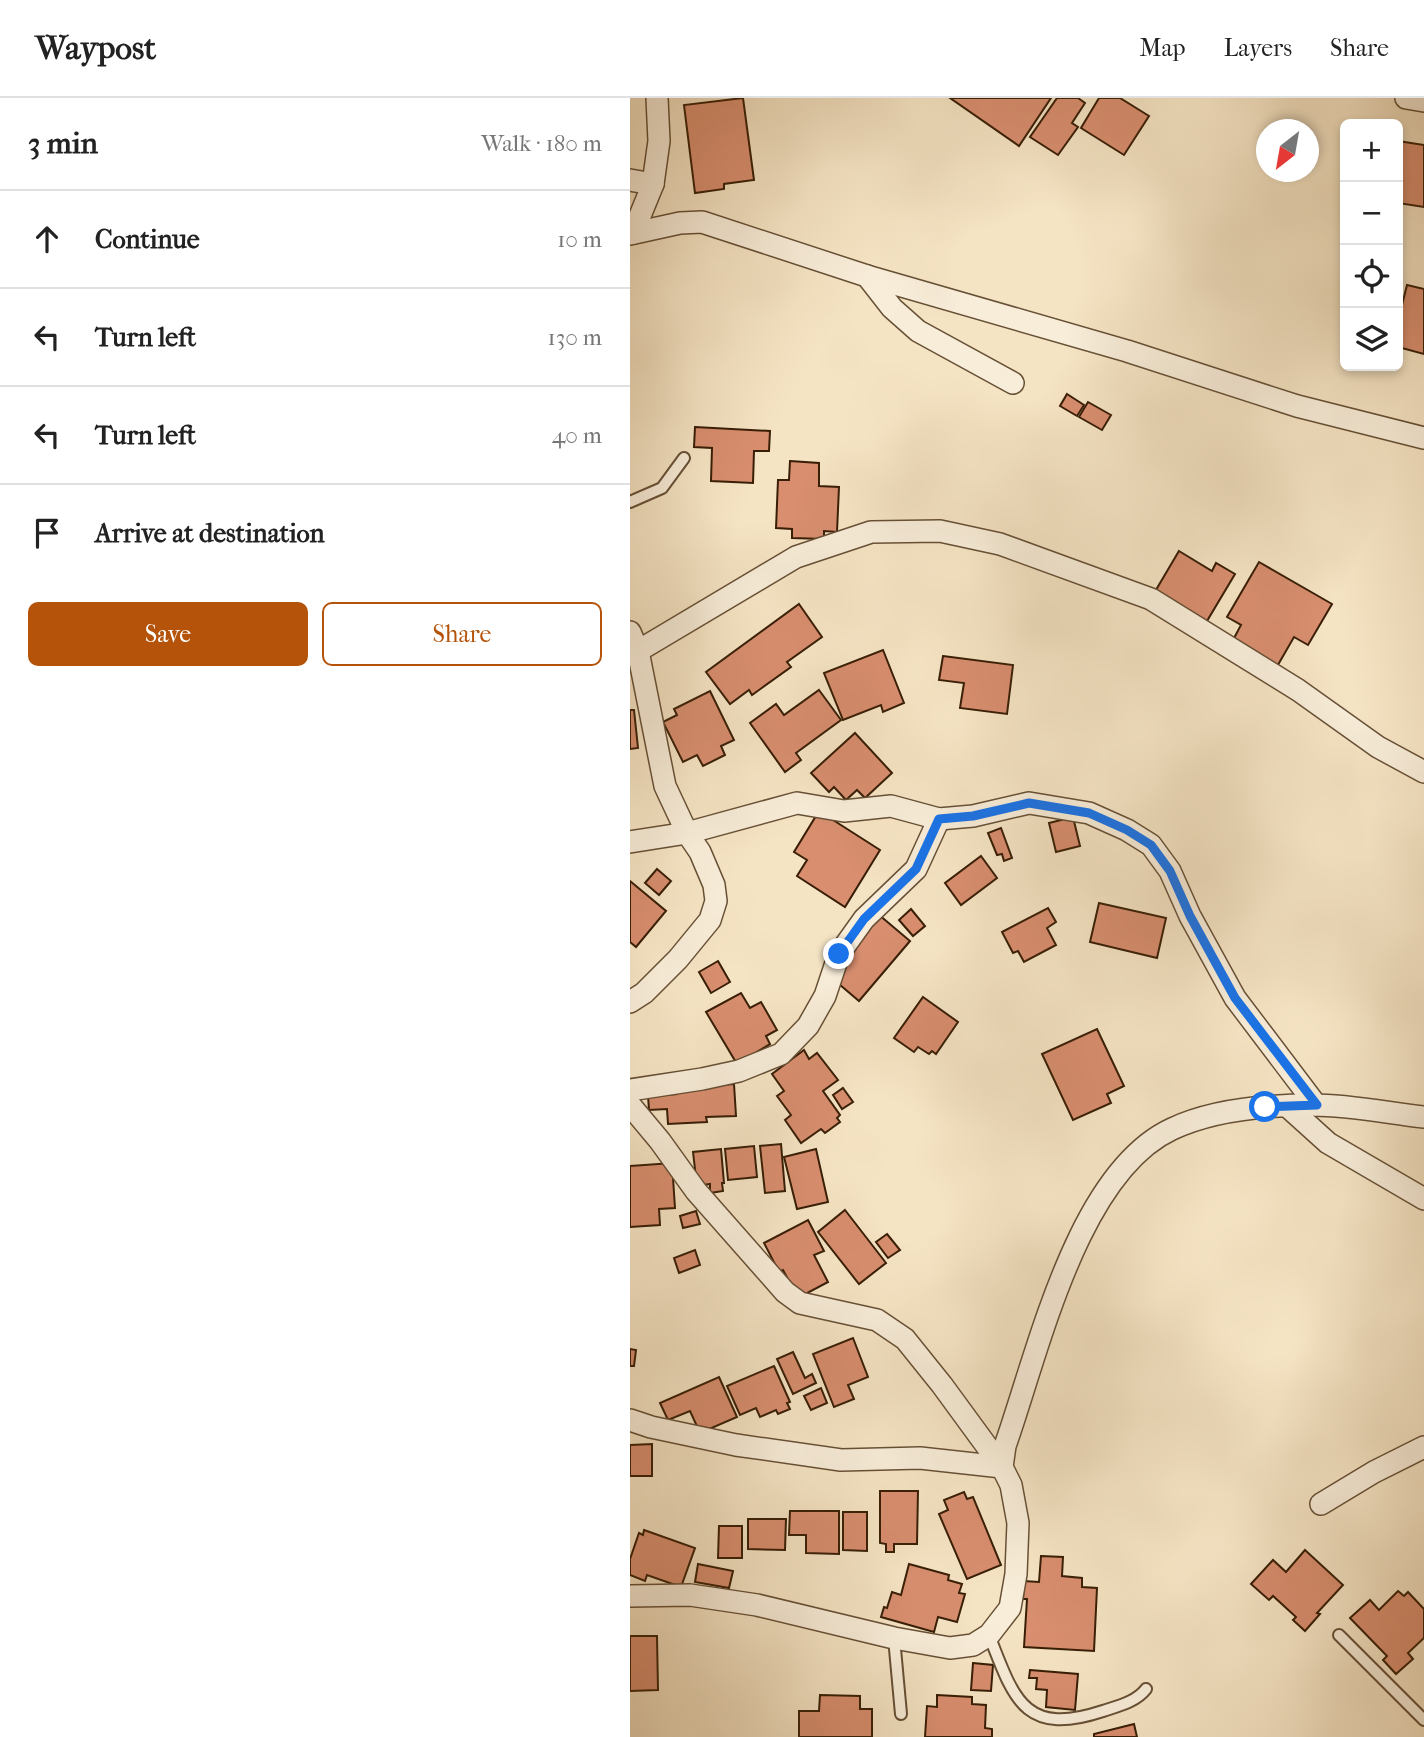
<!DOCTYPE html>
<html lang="en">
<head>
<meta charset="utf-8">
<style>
	body { margin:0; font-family:"IM FELL French Canon",serif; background:#f6f6f6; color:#222 }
	.controls { position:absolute; right:21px; top:21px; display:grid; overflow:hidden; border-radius:10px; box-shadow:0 4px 10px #0003 }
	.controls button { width:63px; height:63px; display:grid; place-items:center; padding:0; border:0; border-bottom:2px solid #e0e0e0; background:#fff; color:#222; font:35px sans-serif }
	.compass { position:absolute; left:626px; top:21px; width:63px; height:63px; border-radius:50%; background:#fff; box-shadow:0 4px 10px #0003; rotate:211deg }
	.stop { position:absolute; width:21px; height:21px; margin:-16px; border:5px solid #1a73e8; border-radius:50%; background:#fff }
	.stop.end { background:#1a73e8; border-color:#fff; box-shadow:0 2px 7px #0008 }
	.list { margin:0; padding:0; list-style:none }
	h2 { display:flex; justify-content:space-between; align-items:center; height:91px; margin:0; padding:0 28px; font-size:30px }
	h2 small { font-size:23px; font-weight:400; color:#767676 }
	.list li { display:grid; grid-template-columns:46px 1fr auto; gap:21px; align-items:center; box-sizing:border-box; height:98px; padding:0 28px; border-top:2px solid #e0e0e0 }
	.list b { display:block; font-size:26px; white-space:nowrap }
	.list em { font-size:23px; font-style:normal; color:#767676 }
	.actions { display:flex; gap:14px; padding:21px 28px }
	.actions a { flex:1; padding:16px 0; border:2px solid #b45309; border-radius:10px; text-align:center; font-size:24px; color:#b45309 }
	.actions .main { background:#b45309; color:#fff }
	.icon { flex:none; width:38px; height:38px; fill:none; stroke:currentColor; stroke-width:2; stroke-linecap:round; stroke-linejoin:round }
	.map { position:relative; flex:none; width:794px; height:1639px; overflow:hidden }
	header { display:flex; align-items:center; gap:42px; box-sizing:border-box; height:98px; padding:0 35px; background:#fff; border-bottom:2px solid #e0e0e0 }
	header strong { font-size:33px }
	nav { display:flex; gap:38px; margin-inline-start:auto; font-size:24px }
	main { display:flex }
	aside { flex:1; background:#fff }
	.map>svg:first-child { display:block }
	.building { fill:#d88e6f; stroke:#381e06; stroke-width:2 }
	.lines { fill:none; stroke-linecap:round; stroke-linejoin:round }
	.service-casing { stroke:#675036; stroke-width:14 }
	.minor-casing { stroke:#675036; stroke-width:24 }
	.service { stroke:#f8edd9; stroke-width:10 }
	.minor { stroke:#f8edd9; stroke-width:21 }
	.route { stroke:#1a73e8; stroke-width:9 }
</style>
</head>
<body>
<header>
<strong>Waypost</strong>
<nav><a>Map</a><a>Layers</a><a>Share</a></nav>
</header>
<main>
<aside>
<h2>3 min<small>Walk · 180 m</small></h2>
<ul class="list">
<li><svg class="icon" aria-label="ahead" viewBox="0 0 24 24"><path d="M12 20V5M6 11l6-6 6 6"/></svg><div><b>Continue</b></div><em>10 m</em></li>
<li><svg class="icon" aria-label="left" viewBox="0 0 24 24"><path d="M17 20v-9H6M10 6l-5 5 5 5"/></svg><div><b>Turn left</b></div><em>130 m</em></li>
<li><svg class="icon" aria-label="left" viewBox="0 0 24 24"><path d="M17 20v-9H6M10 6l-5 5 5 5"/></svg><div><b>Turn left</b></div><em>40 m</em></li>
<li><svg class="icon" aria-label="arrive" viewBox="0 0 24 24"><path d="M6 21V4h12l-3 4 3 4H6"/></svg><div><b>Arrive at destination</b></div></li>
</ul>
<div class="actions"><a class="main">Save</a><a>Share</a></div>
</aside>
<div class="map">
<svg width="794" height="1639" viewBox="0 0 794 1639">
	<rect width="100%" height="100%" fill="#f5e4c4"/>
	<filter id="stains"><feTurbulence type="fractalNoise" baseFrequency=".00286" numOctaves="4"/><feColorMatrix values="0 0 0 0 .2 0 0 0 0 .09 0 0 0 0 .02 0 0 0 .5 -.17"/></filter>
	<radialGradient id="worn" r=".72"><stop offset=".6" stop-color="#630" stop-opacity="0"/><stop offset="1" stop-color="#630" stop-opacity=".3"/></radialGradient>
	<g class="building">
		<path d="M113,0L124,82L94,86V91L65,95L54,7Z"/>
		<path d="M320,0H421L389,48Z"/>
		<path d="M427,0H448L455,5L442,25L448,29L428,57L400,39Z"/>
		<path d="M469,0H490L519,18L494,57L451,30Z"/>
		<path d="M768,43L794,47V109L768,105Z"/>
		<path d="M777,187L794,191V256L768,249V223Z"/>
		<path d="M437,296L454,307L447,318L430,308Z"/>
		<path d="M458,304L481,317L472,332L449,319Z"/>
		<path d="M65,329L140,333L139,353H124L123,385L81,383L82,350L64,349Z"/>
		<path d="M160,363L189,365V388L209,389L207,434L194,433V441L162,440V431L146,430L148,382H159Z"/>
		<path d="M549,453L582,473L586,465L605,476L574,528L523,497Z"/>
		<path d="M629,464L702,506L678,547L664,539L645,572L602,544L611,527L597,519Z"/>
		<path d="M169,506L192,539L157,564L161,569L122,597L119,592L100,606L76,574Z"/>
		<path d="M253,552L274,605L253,614L251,607L213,622L194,575Z"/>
		<path d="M313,558L383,567L377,616L330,610L334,585L309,582Z"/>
		<path d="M189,592L211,622L166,655L171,662L155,674L120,625L146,606L154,617Z"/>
		<path d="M80,593L104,642L91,648L95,657L73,668L67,657L53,664L33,624L47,617L44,611Z"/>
		<path d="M0,612H4L8,650L0,651Z"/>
		<path d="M225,635L262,675L235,700L227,692L216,702L204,689L199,694L181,675Z"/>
		<path d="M189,713L250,752L215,809L167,778L177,762L164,754Z"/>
		<path d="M443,719L450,748L426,754L419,725Z"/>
		<path d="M371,730L382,760L374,763L372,756L367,757L358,735Z"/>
		<path d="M351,758L367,780L331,807L315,785Z"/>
		<path d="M27,771L41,783L29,797L15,785Z"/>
		<path d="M0,783L36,813L6,849L0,844Z"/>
		<path d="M469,805L536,820L527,860L460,844Z"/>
		<path d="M418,810L426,824L417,830L426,847L394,864L388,853L383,855L372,834Z"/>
		<path d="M281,811L295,828L283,838L269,822Z"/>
		<path d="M248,816L280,843L229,903L203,881L221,860L215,855Z"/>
		<path d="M88,863L100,884L81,895L69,874Z"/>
		<path d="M111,895L120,910L131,904L147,932L136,938L140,946L107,966L76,914Z"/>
		<path d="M293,899L328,924L306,956L302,953L299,956L288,949L284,954L264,940Z"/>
		<path d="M467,931L494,988L477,996L481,1005L443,1022L412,956Z"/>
		<path d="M174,952L179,961L187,955L208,982L193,993L210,1017L207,1020L210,1024L195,1035L191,1031L171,1045L155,1022L161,1017L147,998L154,993L142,976Z"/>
		<path d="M104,986L106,1018L76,1019L77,1024L38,1026L37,1011L19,1012L18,998L47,996V989Z"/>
		<path d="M213,990L223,1004L212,1011L203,997Z"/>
		<path d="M151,1046L155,1093L135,1095L130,1048Z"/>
		<path d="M124,1048L127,1079L98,1082L95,1051Z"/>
		<path d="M91,1051L94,1085H92L93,1093L80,1095V1086L67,1088L63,1054Z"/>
		<path d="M186,1051L198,1104L167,1111L154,1059Z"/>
		<path d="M42,1065L45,1110L29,1111L30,1127L0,1129V1068Z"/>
		<path d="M215,1112L256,1165L229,1186L188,1134Z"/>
		<path d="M66,1113L70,1126L53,1130L50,1118Z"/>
		<path d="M178,1122L194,1153L184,1157L198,1184L168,1200L153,1172L149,1174L134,1145Z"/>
		<path d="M257,1136L270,1152L258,1160L246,1144Z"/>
		<path d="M65,1152L70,1167L49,1175L44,1160Z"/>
		<path d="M223,1240L238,1279L218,1287L224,1301L204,1309L183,1256Z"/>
		<path d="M0,1251L6,1252L4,1268H0Z"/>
		<path d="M163,1254L175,1280L182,1276L186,1285L163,1296L147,1261Z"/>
		<path d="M144,1268L160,1304L157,1305L160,1311L148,1316L146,1312L130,1319L126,1310L110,1317L97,1288Z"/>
		<path d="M89,1279L107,1319L70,1335L60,1313L38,1322L30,1305Z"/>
		<path d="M191,1290L197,1305L181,1312L174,1298Z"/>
		<path d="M22,1346V1378H0V1347Z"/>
		<path d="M250,1393H288L287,1446H264V1454H256V1446L250,1445Z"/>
		<path d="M334,1394L337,1401L343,1399L371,1467L337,1481L309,1416L318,1412L314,1402Z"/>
		<path d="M160,1413H209V1456L176,1455V1437H159Z"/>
		<path d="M213,1414H237V1453L213,1452Z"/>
		<path d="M118,1421H156L155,1452L118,1451Z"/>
		<path d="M89,1428H112V1460H88Z"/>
		<path d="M14,1432L65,1450L51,1489L17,1477L15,1483L0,1477V1461L9,1435L13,1437Z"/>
		<path d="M675,1452L713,1487L687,1515L690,1516L675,1533L663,1522L666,1519L643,1498L639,1502L621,1486L643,1462L656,1474Z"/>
		<path d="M411,1458L433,1459L432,1478L452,1480V1489L467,1490L464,1553L394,1549L397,1501H393L394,1483L409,1484Z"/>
		<path d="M68,1466L103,1473L99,1490L65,1484Z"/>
		<path d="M279,1466L319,1477L318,1482L332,1486L329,1495L335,1496L327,1524L308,1519L304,1534L251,1519L254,1509L257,1510L262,1494L271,1497Z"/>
		<path d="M768,1493L774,1498L778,1494L794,1511V1540L778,1555L783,1561L766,1576L753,1562L757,1558L720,1520L740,1502L749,1512Z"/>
		<path d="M0,1538H27L28,1592L0,1593Z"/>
		<path d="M343,1565L363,1567L361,1593L341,1592Z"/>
		<path d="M400,1572L448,1576L445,1612L416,1609L417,1592L406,1591L407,1580H399Z"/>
		<path d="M190,1597L230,1598V1611H242V1639H169V1613H189Z"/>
		<path d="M307,1597L342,1599V1606L356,1607L355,1630L362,1631V1639H295L297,1608L307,1609Z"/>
		<path d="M504,1626L507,1639H464V1636Z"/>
	</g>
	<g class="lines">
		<g class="service-casing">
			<g id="service">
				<path d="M0,404L32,390L54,360"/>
				<path d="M359,1537C384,1601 394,1639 473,1613C488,1608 506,1604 516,1591"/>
				<path d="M709,1537L794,1622"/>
				<path d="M264,1540L271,1616"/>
			</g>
		</g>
		<g class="minor-casing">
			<g id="minor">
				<path d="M776,0L794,3"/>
				<path d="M0,82L23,86"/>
				<path d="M3,135L23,86L29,43L27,0"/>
				<path d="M0,136L50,125L72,124L237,178L497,253L667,308L794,340"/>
				<path d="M237,178L262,210L288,233L383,285"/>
				<path d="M0,534L8,553L35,688L57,735L70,754L84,787L86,803L80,822L48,861L14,895L0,904"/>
				<path d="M8,553L166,459L241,434L310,433L370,446L521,501L668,592L748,649L794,674"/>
				<path d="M0,744L57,735L167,705L214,713L261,708L309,721L343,718L399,705L459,715L497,732L521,747L540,773L560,818L605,900L686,1007"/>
				<path d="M0,992L72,981L109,973L151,956L178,928L195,898L209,856L234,821L286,771L309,721"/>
				<path d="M0,1007L30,1043L66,1093L155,1194L170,1205L247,1222L275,1241L312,1287L372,1369"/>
				<path d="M657,1008L698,1045L794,1101"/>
				<path d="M0,1322L21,1329L106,1347L211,1362L290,1360L372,1369"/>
				<path d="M691,1406L744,1374L794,1349"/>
				<path d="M0,1498L60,1497L127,1507L264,1540L320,1550L343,1547L359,1537L380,1510L386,1476L388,1425L381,1387L372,1369L375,1348C408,1255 447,1075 542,1031C584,1011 637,1007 683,1007C720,1007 758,1015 794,1019"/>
			</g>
		</g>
		<use href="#service" class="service"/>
		<use href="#minor" class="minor"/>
	</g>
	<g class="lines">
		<path class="route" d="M209,856L234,821L286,771L309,721L343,718L399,705L459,715L497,732L521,747L540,773L560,818L605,900L687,1007L635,1009"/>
	</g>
	<rect width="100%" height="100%" filter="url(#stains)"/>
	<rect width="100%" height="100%" fill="url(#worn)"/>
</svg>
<div class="controls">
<button>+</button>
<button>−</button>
<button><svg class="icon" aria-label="locate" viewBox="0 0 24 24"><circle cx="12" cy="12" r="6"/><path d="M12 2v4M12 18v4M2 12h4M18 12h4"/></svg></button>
<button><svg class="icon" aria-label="layers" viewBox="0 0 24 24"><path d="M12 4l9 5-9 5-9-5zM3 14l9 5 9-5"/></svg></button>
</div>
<svg class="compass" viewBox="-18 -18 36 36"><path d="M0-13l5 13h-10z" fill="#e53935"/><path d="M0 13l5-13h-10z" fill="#767676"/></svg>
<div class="stop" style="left:635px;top:1009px"></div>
<div class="stop end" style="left:209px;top:856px"></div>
</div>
</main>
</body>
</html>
